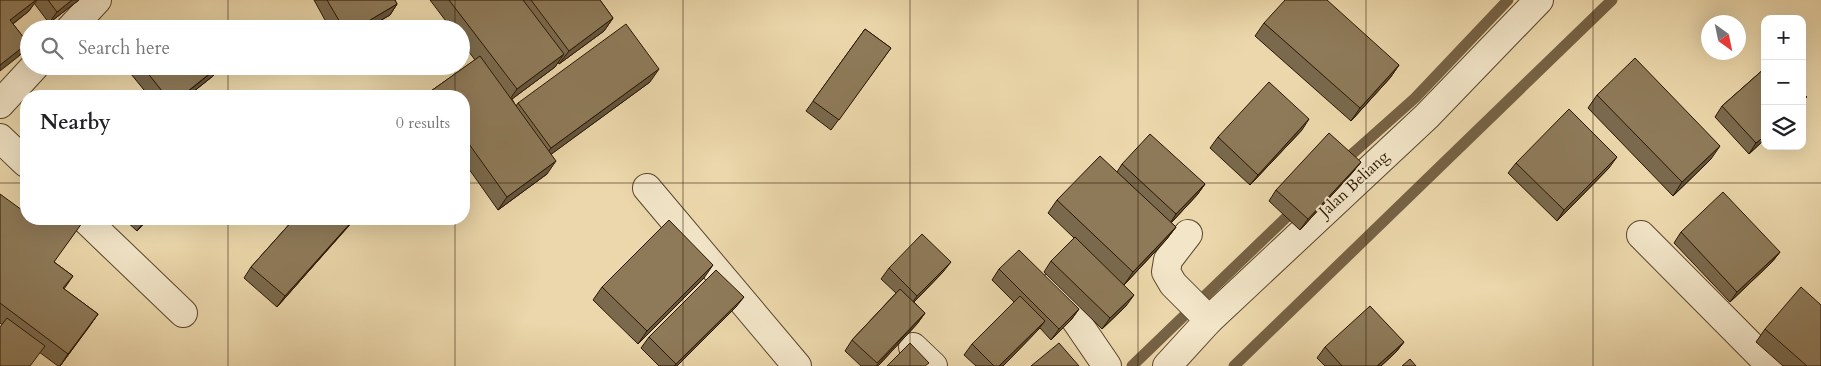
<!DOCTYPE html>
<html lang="en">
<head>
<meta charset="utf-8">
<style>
	body { margin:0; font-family:Cardo,serif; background:#f6f6f6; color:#202124 }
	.controls { position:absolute; right:15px; top:15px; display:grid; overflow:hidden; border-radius:10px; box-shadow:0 5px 20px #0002 }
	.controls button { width:45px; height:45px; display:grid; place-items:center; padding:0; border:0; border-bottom:1px solid #e0e0e0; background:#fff; color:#202124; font:25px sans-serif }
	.compass { position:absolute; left:1701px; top:15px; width:45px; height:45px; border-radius:50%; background:#fff; box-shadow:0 5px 20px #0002; rotate:147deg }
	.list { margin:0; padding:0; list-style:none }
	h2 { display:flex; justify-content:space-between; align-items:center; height:65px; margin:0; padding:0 20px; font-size:21px }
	h2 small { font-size:16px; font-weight:400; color:#757577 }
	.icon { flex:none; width:28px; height:28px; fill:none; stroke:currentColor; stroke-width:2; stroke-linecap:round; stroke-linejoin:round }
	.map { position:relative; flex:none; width:1821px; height:366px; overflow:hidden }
	.search { position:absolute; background:#fff; box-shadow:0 5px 20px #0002; left:20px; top:20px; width:450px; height:55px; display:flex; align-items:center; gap:12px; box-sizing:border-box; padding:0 18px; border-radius:28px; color:#757577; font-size:19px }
	.panel { position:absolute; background:#fff; box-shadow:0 5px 20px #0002; left:20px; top:90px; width:450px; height:135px; border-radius:20px }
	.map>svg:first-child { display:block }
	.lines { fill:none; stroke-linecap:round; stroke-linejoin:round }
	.stream { stroke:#766244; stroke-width:11 }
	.minor-casing { stroke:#5a462b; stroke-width:30 }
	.minor { stroke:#f2e5c8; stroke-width:28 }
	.wall { fill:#7a694d; stroke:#2a1600 }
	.shaded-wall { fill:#63553e; stroke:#2a1600 }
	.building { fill:#8e7a59; stroke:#2a1600 }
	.grid { fill:none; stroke:#2a1600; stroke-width:1; stroke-opacity:0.55 }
	.labels { text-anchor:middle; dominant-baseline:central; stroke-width:4; stroke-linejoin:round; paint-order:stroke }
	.street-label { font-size:16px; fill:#2a1600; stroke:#f2e5c8 }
</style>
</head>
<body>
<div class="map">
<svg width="1821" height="366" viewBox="0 0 1821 366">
	<rect width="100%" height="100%" fill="#ebd7ab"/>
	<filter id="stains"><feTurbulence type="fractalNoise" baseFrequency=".004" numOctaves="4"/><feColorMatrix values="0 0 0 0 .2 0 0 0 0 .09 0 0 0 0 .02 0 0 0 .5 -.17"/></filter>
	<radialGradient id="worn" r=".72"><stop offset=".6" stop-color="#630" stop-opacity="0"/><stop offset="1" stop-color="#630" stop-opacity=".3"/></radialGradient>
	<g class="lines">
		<g class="stream">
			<path d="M1342,163L1415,98L1508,0"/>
			<path d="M1132,366L1296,208"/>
			<path d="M1234,366L1612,0"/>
		</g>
		<g class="minor-casing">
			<g id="minor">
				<path d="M70,29L97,0"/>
				<path d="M0,104L35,66"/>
				<path d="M0,138L26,163"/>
				<path d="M647,188L797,366"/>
				<path d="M85,219L183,313"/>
				<path d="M1188,234L1168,260L1166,272L1173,284L1209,320"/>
				<path d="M1641,235L1771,366"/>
				<path d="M1053,287L1107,366"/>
				<path d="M913,347L933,366"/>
				<path d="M1167,366L1209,320L1427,116L1539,0"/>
			</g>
		</g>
		<use href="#minor" class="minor"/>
	</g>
	<g class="wall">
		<path d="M0,0H79L49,23L34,3L29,11L13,24L28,43L19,56Z"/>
		<path d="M314,0H395L397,4L390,15L366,29H330Z"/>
		<path d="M430,0H600L613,18L604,31L559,64L558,62L555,67L512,99L516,106L518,103L650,82L551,154L547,174L498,210L464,162V96H428L431,91L475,60L461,41V29H452Z"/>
		<path d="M1264,23L1399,65L1390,78L1351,121L1255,36Z"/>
		<path d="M865,29L891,48L831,130L806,111Z"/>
		<path d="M137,66H220L213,76L188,96H149L131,74Z"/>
		<path d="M1765,68V139L1749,154L1715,117L1722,106Z"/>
		<path d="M1597,95L1711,159L1673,196L1588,108Z"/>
		<path d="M1302,130L1250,185L1210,148L1218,137Z"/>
		<path d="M1361,162L1353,172L1300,230L1269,201L1276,190Z"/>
		<path d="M1516,163L1609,168L1557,221L1508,173Z"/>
		<path d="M1122,164L1205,184L1197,195L1171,223L1176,227L1166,240L1124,285L1126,306L1102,329L1044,272L1051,261L1074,238L1048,213L1057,200L1117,172Z"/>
		<path d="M0,194L54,262L73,276L64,289L98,314L60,366H58L0,323Z"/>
		<path d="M124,219H148L137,231Z"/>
		<path d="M294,219H355L277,307L244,278L251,267Z"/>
		<path d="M1681,232L1780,252L1772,262L1730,302L1674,243Z"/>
		<path d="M889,268L943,272L914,302L925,313L917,324L878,366H861L845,351L852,340L896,293L881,279Z"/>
		<path d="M999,269L1079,309L1071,320L1051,340L1040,328L1037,331L1003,366H976L964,355L972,344L1014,302L992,280Z"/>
		<path d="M704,278L638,344L593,300L602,287Z"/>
		<path d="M736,307L677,366H659L641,348L649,337Z"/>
		<path d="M1765,329L1821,366H1783L1756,342Z"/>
		<path d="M1404,342L1396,352L1381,366H1325L1317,358L1325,347Z"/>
	</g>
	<g class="shaded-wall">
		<path d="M36,0H37L29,11L1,33L10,20Z"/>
		<path d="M72,0H79L49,23L57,12Z"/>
		<path d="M397,4L390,15L366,29H355Z"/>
		<path d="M613,18L604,31L559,64L569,51Z"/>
		<path d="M28,43L19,56L0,71V65Z"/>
		<path d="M564,54L555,67L508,102L517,89Z"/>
		<path d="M1399,65L1390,78L1351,121L1360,108Z"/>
		<path d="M220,66L213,76L188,96H182Z"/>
		<path d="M659,69L650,82L542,161L551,148Z"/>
		<path d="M1309,119L1302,130L1250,185L1258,175Z"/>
		<path d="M1765,136V139L1749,154L1756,143Z"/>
		<path d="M1720,146L1711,159L1673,196L1682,182Z"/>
		<path d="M1617,157L1609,168L1557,221L1564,210Z"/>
		<path d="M556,161L547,174L498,210L507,197Z"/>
		<path d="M1361,162L1353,172L1300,230L1308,219Z"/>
		<path d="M1205,184L1197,195L1169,225L1176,214Z"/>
		<path d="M146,219H148L137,231Z"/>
		<path d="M354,219H355L351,223L277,307L285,296Z"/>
		<path d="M1176,227L1166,240L1124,285L1133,272Z"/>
		<path d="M1780,252L1772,262L1730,302L1737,292Z"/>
		<path d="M951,262L943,272L909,307L917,296Z"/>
		<path d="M713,265L704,278L638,344L647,331Z"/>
		<path d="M1134,295L1126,306L1102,329L1110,318Z"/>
		<path d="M744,297L736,307L677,366H674Z"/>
		<path d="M1079,309L1071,320L1051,340L1059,329Z"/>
		<path d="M925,313L917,324L878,366H876Z"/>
		<path d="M98,314L89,327L60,366L68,354Z"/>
		<path d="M1045,321L1037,331L1003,366H999Z"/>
		<path d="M1404,342L1396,352L1381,366H1377Z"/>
	</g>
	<g class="building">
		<path d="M0,0H36L10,20L28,43L0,65Z"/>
		<path d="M48,0H72L57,12Z"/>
		<path d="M327,0H395L397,4L355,29H344Z"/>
		<path d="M449,0H523L564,54L517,89Z"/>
		<path d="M531,0H600L613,18L569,51Z"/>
		<path d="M1285,0H1327L1399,65L1360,108L1264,23Z"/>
		<path d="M187,24L191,29H181Z"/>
		<path d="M626,24L659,69L551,148L518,103Z"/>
		<path d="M865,29L891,48L839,120L813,101Z"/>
		<path d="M480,56L556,161L507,197L464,137V96H435L431,91Z"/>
		<path d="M1635,58L1720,146L1682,182L1597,95Z"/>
		<path d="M142,66H219L182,96H166Z"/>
		<path d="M1765,68V136L1756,143L1722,106Z"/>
		<path d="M1269,82L1309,119L1258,175L1218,137Z"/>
		<path d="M1802,92L1807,97L1802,101Z"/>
		<path d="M1569,109L1617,157L1564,210L1516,163Z"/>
		<path d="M1329,133L1361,162L1308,219L1276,190Z"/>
		<path d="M1150,134L1205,184L1176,214L1122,164Z"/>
		<path d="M1100,156L1176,227L1133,272L1057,200Z"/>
		<path d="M1723,192L1780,252L1737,292L1681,232Z"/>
		<path d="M0,194L26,213V219H34L38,222L40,219H76L82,223L54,262L73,276L63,288L98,314L68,354L0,303Z"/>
		<path d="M294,219H354L285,296L251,267Z"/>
		<path d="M669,220L713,265L647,331L602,287Z"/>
		<path d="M922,234L951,262L917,296L889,268Z"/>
		<path d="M1075,237L1134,295L1110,318L1051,261Z"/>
		<path d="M1019,250L1079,309L1059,329L999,269Z"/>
		<path d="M716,270L744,297L676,364L649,337Z"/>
		<path d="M1801,287L1821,305V366H1807L1765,329Z"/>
		<path d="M900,289L925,313L877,363L852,340Z"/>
		<path d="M1020,296L1045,321L999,366H994L972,344Z"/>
		<path d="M1370,306L1404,342L1377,366H1342L1325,347Z"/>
		<path d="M7,318L45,346L30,366H0V327Z"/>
		<path d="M910,343L929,363L925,366H887Z"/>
		<path d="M1059,343L1079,366H1031Z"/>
		<path d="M1410,359L1416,366H1402Z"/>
	</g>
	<path class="grid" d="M228,0V29M455,0V29M683,0V366M910,0V366M1138,0V366M1366,0V366M1593,0V366M228,66V96M455,66V96M0,183H26M464,183H1821M228,219V366M455,219V366"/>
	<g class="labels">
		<g class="street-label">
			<text transform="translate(1354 184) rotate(-43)">Jalan Beliang</text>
		</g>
	</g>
	<rect width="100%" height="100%" filter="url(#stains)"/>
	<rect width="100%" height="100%" fill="url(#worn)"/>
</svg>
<div class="controls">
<button>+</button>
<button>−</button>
<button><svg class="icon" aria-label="layers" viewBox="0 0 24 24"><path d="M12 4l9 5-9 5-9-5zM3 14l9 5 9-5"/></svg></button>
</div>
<svg class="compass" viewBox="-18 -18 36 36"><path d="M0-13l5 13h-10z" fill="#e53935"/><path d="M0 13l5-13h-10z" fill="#757577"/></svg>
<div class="search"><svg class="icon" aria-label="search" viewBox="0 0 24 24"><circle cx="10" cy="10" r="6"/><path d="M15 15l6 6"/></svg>Search here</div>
<section class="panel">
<h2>Nearby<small>0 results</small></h2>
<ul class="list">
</ul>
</section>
</div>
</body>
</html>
